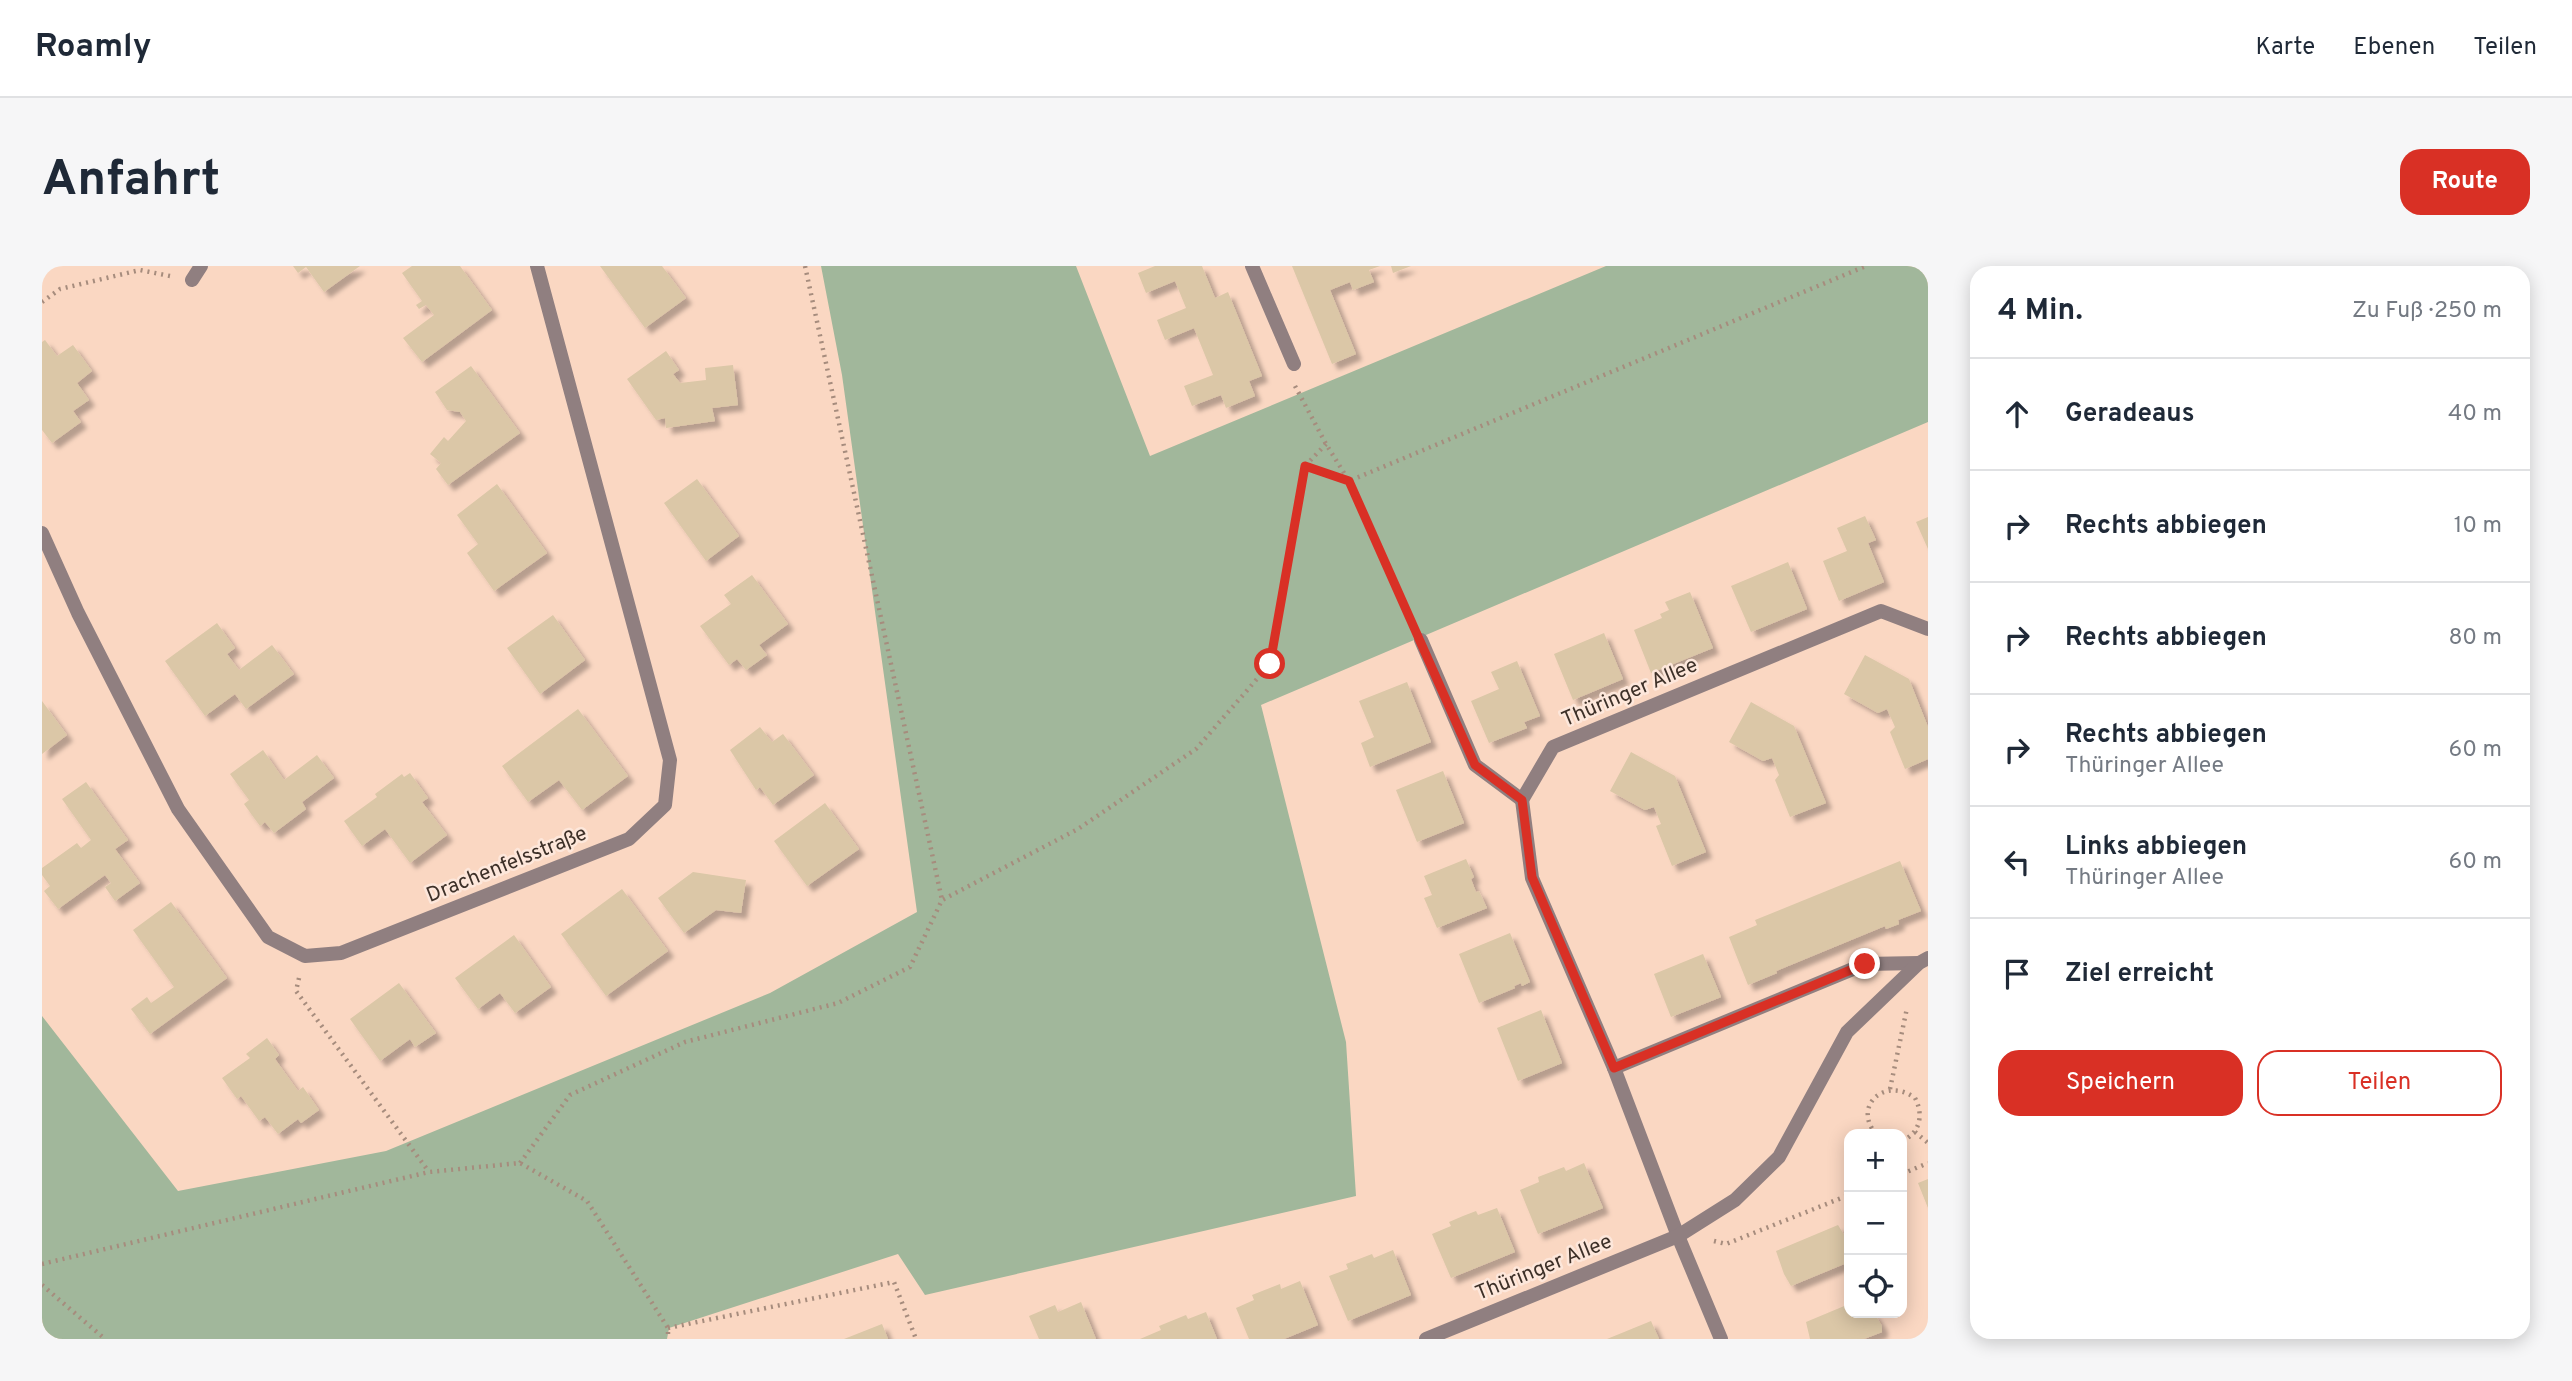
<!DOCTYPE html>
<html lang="de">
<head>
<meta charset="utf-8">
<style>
	body { margin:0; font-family:Overpass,sans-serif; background:#f6f6f7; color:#1f2937 }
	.controls { position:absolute; right:21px; bottom:21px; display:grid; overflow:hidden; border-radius:14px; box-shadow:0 4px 18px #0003 }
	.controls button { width:63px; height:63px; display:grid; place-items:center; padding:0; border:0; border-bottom:2px solid #e0e1e3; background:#fff; color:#1f2937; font:35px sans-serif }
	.stop { position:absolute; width:21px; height:21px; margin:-16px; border:5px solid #d93025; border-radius:50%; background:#fff }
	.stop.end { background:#d93025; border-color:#fff; box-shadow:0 2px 7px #0008 }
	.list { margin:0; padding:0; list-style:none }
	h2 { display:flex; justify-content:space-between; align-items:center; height:91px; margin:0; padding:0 28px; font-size:30px }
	h2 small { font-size:23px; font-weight:400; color:#747a83 }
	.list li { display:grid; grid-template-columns:46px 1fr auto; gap:21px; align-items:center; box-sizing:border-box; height:112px; padding:0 28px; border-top:2px solid #e0e1e3 }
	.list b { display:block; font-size:26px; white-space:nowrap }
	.list p { margin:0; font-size:23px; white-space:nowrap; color:#747a83 }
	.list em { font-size:23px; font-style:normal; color:#747a83 }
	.actions { display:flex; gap:14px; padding:21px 28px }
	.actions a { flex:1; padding:16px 0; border:2px solid #d93025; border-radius:21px; text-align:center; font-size:24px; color:#d93025 }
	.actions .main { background:#d93025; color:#fff }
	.icon { flex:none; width:38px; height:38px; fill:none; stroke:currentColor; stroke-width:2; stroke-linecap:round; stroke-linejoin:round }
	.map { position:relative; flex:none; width:1886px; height:1073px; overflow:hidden; border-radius:21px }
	header { display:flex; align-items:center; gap:42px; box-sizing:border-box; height:98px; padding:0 35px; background:#fff; border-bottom:2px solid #e0e1e3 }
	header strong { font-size:33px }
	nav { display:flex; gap:38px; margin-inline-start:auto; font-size:24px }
	.intro { display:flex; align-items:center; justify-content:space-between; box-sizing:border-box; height:168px; padding:0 42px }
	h1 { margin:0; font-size:49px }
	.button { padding:18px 32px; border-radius:21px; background:#d93025; color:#fff; font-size:24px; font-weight:700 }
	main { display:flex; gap:42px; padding:0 42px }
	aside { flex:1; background:#fff; border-radius:21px; box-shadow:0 4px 18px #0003 }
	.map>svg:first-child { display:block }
	.green { fill:#a1b79b }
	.building { fill:#dbc7a7; filter:url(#shadow) }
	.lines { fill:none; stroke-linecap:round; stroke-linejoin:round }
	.path { stroke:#a68c7d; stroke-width:4.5; stroke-dasharray:2 5; stroke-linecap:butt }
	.lane { stroke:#907f80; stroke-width:14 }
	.street { stroke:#907f80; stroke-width:14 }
	.route { stroke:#d93025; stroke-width:9 }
	.labels { text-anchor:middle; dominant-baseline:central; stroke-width:5; stroke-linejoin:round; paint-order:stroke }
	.street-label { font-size:21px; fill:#3d3028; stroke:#fde7db }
</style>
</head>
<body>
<header>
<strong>Roamly</strong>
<nav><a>Karte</a><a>Ebenen</a><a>Teilen</a></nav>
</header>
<div class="intro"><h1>Anfahrt</h1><a class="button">Route</a></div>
<main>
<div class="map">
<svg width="1886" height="1073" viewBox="0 0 1886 1073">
	<defs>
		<filter id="shadow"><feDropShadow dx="6" dy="6" stdDeviation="2" flood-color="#0004"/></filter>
	</defs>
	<rect width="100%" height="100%" fill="#fad7c2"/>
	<path class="green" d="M779,0H1034L1108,190L1564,0H1886V156L1219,439L1304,776L1314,930L883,1029L856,988L627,1062L625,1073H0V750L136,925L344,885L728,727L875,646L800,109Z"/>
	<g class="building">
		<path d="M251,0H318L282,26L264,1L256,7Z"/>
		<path d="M370,0H418L450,44L380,96L361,72L392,49L384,39L377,43L374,39L380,35L360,7Z"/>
		<path d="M558,0H620L644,32L603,62Z"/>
		<path d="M1113,0H1160L1173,32L1186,26L1220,110L1207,115L1213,130L1184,142L1179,129L1150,140L1142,120L1171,109L1152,62L1123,74L1115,54L1144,42L1133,15L1104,27L1096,7Z"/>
		<path d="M1250,0H1338L1327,4L1332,16L1311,24L1308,16L1288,24L1314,88L1290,98Z"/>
		<path d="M1349,0H1369L1351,7Z"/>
		<path d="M3,74L15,90L31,79L50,105L35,117L47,134L31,145L39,156L10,177L0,164V76Z"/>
		<path d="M624,85L637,104L631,108L638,117L664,114L663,102L691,99L696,139L670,142L673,155L624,162L623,152L614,154L585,113Z"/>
		<path d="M429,100L478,167L406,219L394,203L399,197L388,188L402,171L406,175L424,155L418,146L405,144L393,126Z"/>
		<path d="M655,213L697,270L664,295L622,237Z"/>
		<path d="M455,218L505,287L452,325L425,287L436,278L415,249Z"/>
		<path d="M1823,250L1834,274L1826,277L1842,316L1797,335L1781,295L1805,285L1795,262Z"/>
		<path d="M1886,251V283L1874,256Z"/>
		<path d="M1746,296L1765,343L1709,366L1689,320Z"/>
		<path d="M710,309L746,358L717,379L725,389L704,404L695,393L687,399L658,360L689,338L682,329Z"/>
		<path d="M1648,326L1671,382L1609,407L1592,364L1620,352L1618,348L1627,344L1623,336Z"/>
		<path d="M511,349L543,394L498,428L465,382Z"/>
		<path d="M175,357L193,382L185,388L197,404L230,379L252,408L204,443L193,428L163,450L123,395Z"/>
		<path d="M1562,367L1581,413L1531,434L1512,388Z"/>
		<path d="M1823,389L1867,413L1886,461V493L1863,503L1848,466L1853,461L1845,443L1836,447L1802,428Z"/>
		<path d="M1475,395L1498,450L1482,456L1485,462L1447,477L1429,435L1457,423L1449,406Z"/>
		<path d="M1365,416L1389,476L1328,501L1319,477L1332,471L1317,435Z"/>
		<path d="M0,435L25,469L0,488Z"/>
		<path d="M1709,436L1752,460L1784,537L1748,551L1733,514L1737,509L1730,492L1721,495L1687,476Z"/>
		<path d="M536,443L586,510L540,544L517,514L486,536L460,500Z"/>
		<path d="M718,461L730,476L741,468L772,509L731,539L718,521L714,524L688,484Z"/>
		<path d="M221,484L242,514L275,489L292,512L260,536L264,543L232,567L223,556L218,560L202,538L207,534L188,508Z"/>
		<path d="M1589,486L1633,510L1664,586L1630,600L1614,560L1619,558L1612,541L1603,544L1568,525Z"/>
		<path d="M1401,505L1422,557L1375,576L1354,524Z"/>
		<path d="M368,507L386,532L380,536L405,569L368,597L343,563L320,580L302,555L335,531L333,528L360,508L362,511Z"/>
		<path d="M44,516L86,574L73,583L98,617L73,635L63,621L69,617L63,609L16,643L2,625L8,620L0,609V602L35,577L39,582L49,574L20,533Z"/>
		<path d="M783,537L817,583L765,620L732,575Z"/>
		<path d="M1424,593L1432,611L1429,613L1434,626L1437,625L1445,642L1395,662L1382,632L1390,629L1382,610Z"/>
		<path d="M1858,595L1879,645L1856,654L1857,658L1844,663L1843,660L1734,705L1735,707L1706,719L1687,671L1715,659L1713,654Z"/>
		<path d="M651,606L704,614L699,647L674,644L642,667L616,632Z"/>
		<path d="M580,623L626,685L564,730L519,668Z"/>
		<path d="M129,636L185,712L108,768L89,743L105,731L109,737L132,721L91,664Z"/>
		<path d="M1468,667L1488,716L1480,720L1479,717L1472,720L1473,722L1437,737L1417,688Z"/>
		<path d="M472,669L509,721L473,747L458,727L436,743L413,712Z"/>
		<path d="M1661,688L1679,731L1629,751L1612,708Z"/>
		<path d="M357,717L394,767L373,781L368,773L338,795L308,753Z"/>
		<path d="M1499,744L1520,797L1476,815L1455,762Z"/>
		<path d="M225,772L237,789L233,793L256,825L261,821L277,844L259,857L256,853L236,868L223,851L217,855L199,830L195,833L180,812L208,792L204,788Z"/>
		<path d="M1542,897L1561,942L1496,968L1478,924L1497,916L1496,911L1522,901L1524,905Z"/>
		<path d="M1886,913V942L1876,917Z"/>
		<path d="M1455,942L1473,986L1409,1012L1390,968L1409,960L1407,956L1421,950L1434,945L1436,949Z"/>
		<path d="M1796,959L1804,972V978L1807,979V996L1749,1020L1742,1008L1734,985Z"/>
		<path d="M1351,984L1369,1029L1306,1055L1287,1010L1306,1003L1304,998L1330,988L1332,992Z"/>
		<path d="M1258,1015L1276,1059L1242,1073H1207L1194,1042L1212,1034L1210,1029L1238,1018L1239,1023Z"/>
		<path d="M1039,1036L1054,1073H997L987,1050L1013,1039L1016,1046Z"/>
		<path d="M1807,1038V1047H1832L1840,1060V1066L1822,1073H1768L1764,1056Z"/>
		<path d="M1164,1046L1175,1073H1098L1119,1064L1117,1060L1144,1049L1146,1053Z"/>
		<path d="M1609,1055L1617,1073H1565Z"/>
		<path d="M840,1058L846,1073H802Z"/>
	</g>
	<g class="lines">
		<g class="path">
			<path d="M763,0L900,634"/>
			<path d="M0,36L18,23L98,4L128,10"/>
			<path d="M1253,120L1284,178L1307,215L1371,355"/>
			<path d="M1263,200L1307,215L1824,0"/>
			<path d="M257,712L254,725L387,906"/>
			<path d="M1848,823L1865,742"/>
			<path d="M1873,866L1886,877"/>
			<path d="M1834,868C1810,840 1843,810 1873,832C1882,849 1878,867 1860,875"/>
			<path d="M478,897L528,829L643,776L796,737L868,701L900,634L1036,563L1154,483L1228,398L1263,200L1284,178"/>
			<path d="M1860,908L1886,897"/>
			<path d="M1672,975L1684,978L1807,929"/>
			<path d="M0,998L387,906L478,897L545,935L626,1062V1073"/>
			<path d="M0,1019L63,1073"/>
			<path d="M626,1062L852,1016L874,1073"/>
		</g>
		<g class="lane">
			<path d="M1379,374L1433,499L1480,534L1511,481L1839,345L1886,363"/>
			<path d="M1572,802L1823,698L1877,697"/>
		</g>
		<g class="street">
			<path d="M1210,0L1252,98"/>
			<path d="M150,14L159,0"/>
			<path d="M0,267L36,347L136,543L226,671L263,690L299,687L587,573L623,539L628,494L495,0"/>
			<path d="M1480,534L1490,612L1572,802L1636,970L1679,1073"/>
			<path d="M1384,1073L1636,970L1693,934L1737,891L1805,766L1877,697L1886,692"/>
		</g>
	</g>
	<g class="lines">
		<path class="route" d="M1228,398L1263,200L1307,215L1433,499L1480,534L1490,611L1572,802L1823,698"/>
	</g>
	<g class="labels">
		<g class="street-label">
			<text transform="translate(1588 427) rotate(-23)">Thüringer Allee</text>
			<text transform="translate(465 599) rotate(-22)">Drachenfelsstraße</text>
			<text transform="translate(1502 1002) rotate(-22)">Thüringer Allee</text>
		</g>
	</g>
</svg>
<div class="controls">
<button>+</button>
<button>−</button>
<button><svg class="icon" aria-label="locate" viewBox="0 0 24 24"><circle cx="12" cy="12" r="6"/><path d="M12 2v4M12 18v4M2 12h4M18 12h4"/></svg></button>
</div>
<div class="stop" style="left:1228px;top:398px"></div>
<div class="stop end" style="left:1823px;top:698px"></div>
</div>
<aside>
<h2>4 Min.<small>Zu Fuß · 250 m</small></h2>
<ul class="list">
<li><svg class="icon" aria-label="ahead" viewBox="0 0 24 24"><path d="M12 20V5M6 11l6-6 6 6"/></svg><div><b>Geradeaus</b></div><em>40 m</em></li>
<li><svg class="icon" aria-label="right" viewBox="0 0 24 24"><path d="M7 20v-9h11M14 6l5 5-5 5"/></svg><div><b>Rechts abbiegen</b></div><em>10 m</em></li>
<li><svg class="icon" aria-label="right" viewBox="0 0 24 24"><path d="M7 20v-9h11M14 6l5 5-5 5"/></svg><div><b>Rechts abbiegen</b></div><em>80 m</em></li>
<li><svg class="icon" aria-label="right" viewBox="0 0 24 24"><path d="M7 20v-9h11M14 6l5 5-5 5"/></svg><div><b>Rechts abbiegen</b><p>Thüringer Allee</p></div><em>60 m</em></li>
<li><svg class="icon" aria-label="left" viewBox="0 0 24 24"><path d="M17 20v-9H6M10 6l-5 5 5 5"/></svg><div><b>Links abbiegen</b><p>Thüringer Allee</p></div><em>60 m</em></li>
<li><svg class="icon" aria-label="arrive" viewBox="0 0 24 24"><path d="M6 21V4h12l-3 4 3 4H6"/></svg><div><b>Ziel erreicht</b></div></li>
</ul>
<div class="actions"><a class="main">Speichern</a><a>Teilen</a></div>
</aside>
</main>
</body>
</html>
